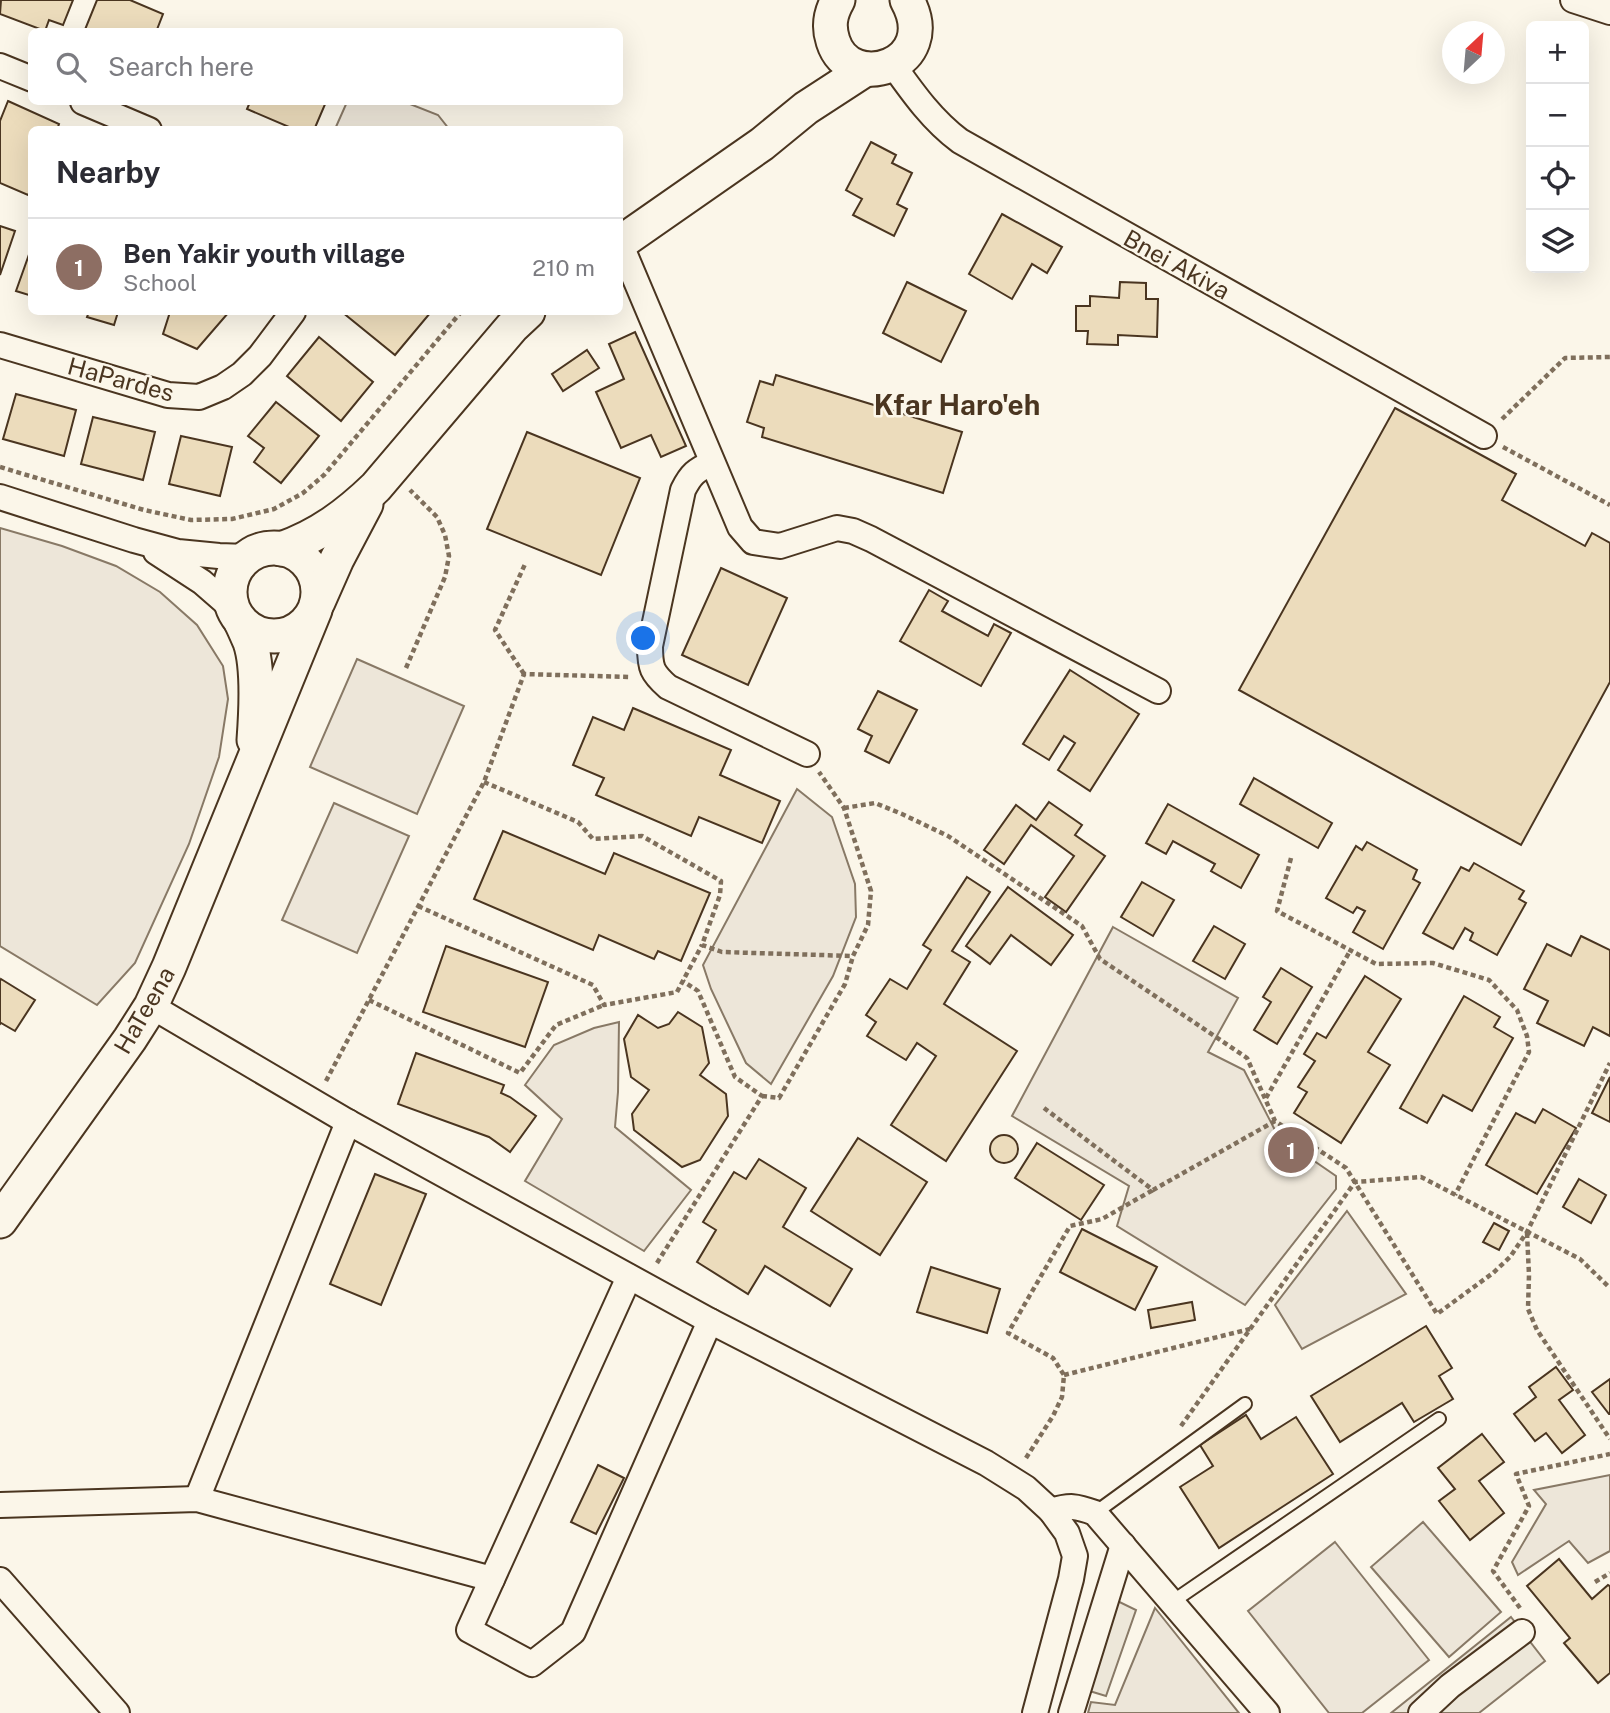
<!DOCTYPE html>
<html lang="en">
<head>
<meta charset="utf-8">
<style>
	body { margin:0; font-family:"Public Sans",sans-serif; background:#f7f7f7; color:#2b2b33 }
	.controls { position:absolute; right:21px; top:21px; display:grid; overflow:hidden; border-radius:10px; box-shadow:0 7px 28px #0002 }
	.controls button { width:63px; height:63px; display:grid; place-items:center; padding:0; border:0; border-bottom:2px solid #e1e1e2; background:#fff; color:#2b2b33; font:35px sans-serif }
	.compass { position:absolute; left:1442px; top:21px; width:63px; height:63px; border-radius:50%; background:#fff; box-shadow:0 7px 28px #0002; rotate:26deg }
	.you { position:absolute; left:644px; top:639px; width:24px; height:24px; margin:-18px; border:5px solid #fff; border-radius:50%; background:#1a73e8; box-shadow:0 0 0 10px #1a73e833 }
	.badge { display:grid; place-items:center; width:46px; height:46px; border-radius:50%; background:#7c3aed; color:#fff; font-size:23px; font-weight:700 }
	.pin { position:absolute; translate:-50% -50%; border:4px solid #fff; box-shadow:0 2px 7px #0006 }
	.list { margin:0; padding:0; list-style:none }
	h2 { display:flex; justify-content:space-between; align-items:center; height:91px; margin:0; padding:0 28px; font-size:30px }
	h2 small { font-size:23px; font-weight:400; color:#7c7c81 }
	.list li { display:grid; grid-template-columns:46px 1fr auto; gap:21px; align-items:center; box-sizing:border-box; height:98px; padding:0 28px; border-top:2px solid #e1e1e2 }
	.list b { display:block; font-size:26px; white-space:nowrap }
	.list p { margin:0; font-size:23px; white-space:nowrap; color:#7c7c81 }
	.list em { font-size:23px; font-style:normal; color:#7c7c81 }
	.icon { flex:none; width:38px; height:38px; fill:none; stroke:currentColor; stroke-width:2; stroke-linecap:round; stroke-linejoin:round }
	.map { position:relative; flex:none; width:1610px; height:1713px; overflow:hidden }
	.search { position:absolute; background:#fff; box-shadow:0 7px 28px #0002; left:28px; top:28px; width:595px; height:77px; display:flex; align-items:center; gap:18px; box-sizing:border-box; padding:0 24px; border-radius:10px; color:#7c7c81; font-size:26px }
	.panel { position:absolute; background:#fff; box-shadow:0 7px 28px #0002; left:28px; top:126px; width:595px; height:189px; border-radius:10px }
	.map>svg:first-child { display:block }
	.green { fill:#ede6d9; stroke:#887966; stroke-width:2 }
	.parking { fill:#ede7d9; stroke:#887966; stroke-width:2 }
	.building { fill:#ecdcbc; stroke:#4a3520; stroke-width:2 }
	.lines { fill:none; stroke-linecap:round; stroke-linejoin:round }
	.lane-casing { stroke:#4a3520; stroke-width:16 }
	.street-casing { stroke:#4a3520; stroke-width:28 }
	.secondary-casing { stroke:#4a3520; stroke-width:37 }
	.path { stroke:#7f6f5c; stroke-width:4.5; stroke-dasharray:5 3.5; stroke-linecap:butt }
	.lane { stroke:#fbf6e9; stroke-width:12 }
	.street { stroke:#fbf6e9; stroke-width:24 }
	.secondary { stroke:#fbf6e9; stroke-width:33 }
	.labels { text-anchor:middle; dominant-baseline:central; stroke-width:5; stroke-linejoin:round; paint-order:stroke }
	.street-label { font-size:24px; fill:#4a3520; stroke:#fbf6e9 }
	.quarter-label { font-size:28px; font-weight:bold; fill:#4a3520; stroke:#fbf6e9 }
</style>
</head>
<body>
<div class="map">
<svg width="1610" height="1713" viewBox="0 0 1610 1713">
	<rect width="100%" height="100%" fill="#fbf6e9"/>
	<g class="green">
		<path d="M347,102H405L438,115L449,129H335Z"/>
		<path d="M0,528L62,546L116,566L160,592L197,625L223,666L228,699L219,757L189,844L135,963L97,1005L0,946Z"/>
		<path d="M357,659L464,706L417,814L310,767Z"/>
		<path d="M797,789L832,817L855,884L856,917L833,976L771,1084L746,1063L711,989L703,965Z"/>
		<path d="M334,803L409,836L357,953L282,920Z"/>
		<path d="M1113,927L1238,998L1208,1052L1244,1070L1278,1136L1336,1176V1189L1245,1305L1117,1226L1129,1186L1012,1116Z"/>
		<path d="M619,1022L618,1092L615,1127L691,1190L644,1251L525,1181L562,1119L525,1085L554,1045L594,1028Z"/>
		<path d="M1347,1211L1406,1294L1302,1349L1275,1305Z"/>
		<path d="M1610,1475V1551L1588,1563L1569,1541L1518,1575L1512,1562L1546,1504L1534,1490Z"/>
		<path d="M1423,1522L1501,1612L1449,1657L1371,1567Z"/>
		<path d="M1335,1542L1429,1660L1362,1713H1329L1248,1611Z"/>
		<path d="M1155,1608L1239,1713H1088L1091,1702L1115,1705Z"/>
	</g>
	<g class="parking">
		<path d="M1101,1593L1136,1610L1106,1696L1073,1686Z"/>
		<path d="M1511,1617L1545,1661L1479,1713H1391Z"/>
	</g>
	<g class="building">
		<path d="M1,0H73L63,25L49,20L45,31L0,14Z"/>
		<path d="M97,0H130L163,14L156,32H84Z"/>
		<path d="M8,101L59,124L57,130H32V188L28,195L0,183V121Z"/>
		<path d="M250,102H326L314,130H296L247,109Z"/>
		<path d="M871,142L896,155L892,163L912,173L897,204L907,209L894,236L853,215L862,199L846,190Z"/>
		<path d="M1002,214L1062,247L1047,273L1032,264L1012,299L969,274Z"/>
		<path d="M0,226L15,231L0,275Z"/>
		<path d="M32,246V296L16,291Z"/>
		<path d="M907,282L966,311L941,362L883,333Z"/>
		<path d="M1120,282L1146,283V299H1158L1157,337L1118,335V345L1087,344L1088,331H1076V306H1090V296L1119,298Z"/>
		<path d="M89,312H118L114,325L87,317Z"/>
		<path d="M170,312H229L197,349L163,334Z"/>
		<path d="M342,312H431L395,355Z"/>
		<path d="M635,332L686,446L661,457L651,435L621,448L596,392L624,379L609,344Z"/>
		<path d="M319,337L373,382L341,421L287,376Z"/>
		<path d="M587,350L599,368L563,391L552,374Z"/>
		<path d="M776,375L962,432L943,493L762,437L764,428L747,422L760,381L773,385Z"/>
		<path d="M16,394L76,410L64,456L3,439Z"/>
		<path d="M276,402L319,436L281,483L254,462L264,448L248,436Z"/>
		<path d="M1395,408L1516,474L1502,500L1585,546L1592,533L1610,543V682L1521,845L1239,690Z"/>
		<path d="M93,417L155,432L143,480L81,464Z"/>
		<path d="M527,432L640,478L601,575L487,529Z"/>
		<path d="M181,436L232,447L220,496L169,484Z"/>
		<path d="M721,568L787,598L748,685L682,655Z"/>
		<path d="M929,590L948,601L942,611L988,636L994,624L1011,633L981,686L900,641Z"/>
		<path d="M1070,670L1139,714L1090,791L1058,770L1075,743L1064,736L1049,760L1023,744Z"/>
		<path d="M878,691L917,710L889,763L865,751L872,736L858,729Z"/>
		<path d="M633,708L731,750L720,775L780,801L762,843L699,817L691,836L596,795L604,778L573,765L593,717L624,730Z"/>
		<path d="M1254,778L1332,823L1318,848L1240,804Z"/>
		<path d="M1049,802L1082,825L1075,835L1105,856L1066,912L1045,897L1074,856L1031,825L1004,864L984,850L1016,805L1036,820Z"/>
		<path d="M1168,804L1259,855L1241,888L1211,871L1215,864L1173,841L1166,854L1146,843Z"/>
		<path d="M503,831L605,874L614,853L710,893L681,961L658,951L654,959L599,935L593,950L474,899Z"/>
		<path d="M1367,842L1417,870L1413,879L1420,883L1383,949L1353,932L1365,911L1357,907L1353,913L1326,898L1356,846L1362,850Z"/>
		<path d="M1474,863L1524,891L1519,899L1526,903L1497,955L1470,940L1473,933L1465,928L1453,949L1423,933L1461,867L1469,871Z"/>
		<path d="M967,877L990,892L952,951L970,962L944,1004L1017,1051L946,1161L891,1125L936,1056L917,1043L906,1060L867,1036L876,1022L866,1015L890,979L907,989L931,950L923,945Z"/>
		<path d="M1142,882L1174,900L1153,936L1121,917Z"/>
		<path d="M1008,887L1073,935L1051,965L1011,935L990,964L966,946Z"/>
		<path d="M1214,926L1245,944L1225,979L1193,961Z"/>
		<path d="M1581,936L1610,950V1036L1593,1027L1584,1046L1537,1023L1548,1001L1524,989L1547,944L1571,956Z"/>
		<path d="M446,946L548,982L525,1047L423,1012Z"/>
		<path d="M1281,968L1312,987L1277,1044L1254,1030L1271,1002L1263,997Z"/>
		<path d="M1365,976L1401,999L1368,1052L1390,1065L1341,1143L1294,1113L1307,1092L1298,1087L1315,1061L1304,1054L1317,1033L1326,1038Z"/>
		<path d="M1,979L35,1000L15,1031L1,1023L0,1024V981Z"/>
		<path d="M1464,996L1500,1017L1494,1027L1513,1038L1472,1111L1443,1095L1427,1123L1400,1108Z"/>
		<path d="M678,1012L702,1027L709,1063L700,1075L726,1094L728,1116L700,1160L682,1167L634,1130L632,1114L649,1090L631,1077L624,1039L638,1015L658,1028L669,1024Z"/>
		<path d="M416,1053L504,1085L501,1093L510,1097L536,1116L510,1152L489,1137L398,1104Z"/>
		<path d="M1610,1077V1122L1592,1113Z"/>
		<path d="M1543,1109L1576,1128L1537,1194L1486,1165L1516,1113L1535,1123Z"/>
		<circle cx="1004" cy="1149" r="14"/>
		<path d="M858,1138L927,1182L880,1255L811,1211Z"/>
		<path d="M1037,1143L1104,1185L1081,1220L1015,1178Z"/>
		<path d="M759,1159L806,1188L783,1227L852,1269L830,1306L765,1266L748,1294L697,1262L716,1230L703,1222L734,1172L746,1179Z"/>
		<path d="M375,1174L426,1194L381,1305L330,1284Z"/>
		<path d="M1579,1179L1606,1195L1591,1223L1563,1207Z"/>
		<path d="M1494,1223L1509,1231L1499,1250L1483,1242Z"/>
		<path d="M1082,1229L1157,1267L1135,1310L1060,1272Z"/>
		<path d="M931,1267L1000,1289L987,1333L917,1312Z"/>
		<path d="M1192,1302L1195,1320L1151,1328L1148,1310Z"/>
		<path d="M1426,1326L1452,1368L1439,1376L1453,1399L1414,1422L1402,1403L1340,1442L1311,1396Z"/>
		<path d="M1556,1367L1573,1390L1559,1400L1585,1435L1562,1453L1546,1433L1535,1441L1514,1414L1536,1397L1529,1387Z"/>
		<path d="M1610,1379V1414H1609L1592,1392Z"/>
		<path d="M1246,1415L1261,1439L1296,1417L1333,1474L1219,1548L1180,1487L1213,1466L1200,1445Z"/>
		<path d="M1482,1434L1504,1462L1479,1481L1504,1513L1470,1540L1439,1501L1455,1489L1438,1468Z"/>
		<path d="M598,1465L624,1478L596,1534L571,1522Z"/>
		<path d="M1559,1559L1592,1599L1608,1585L1610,1586V1673L1598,1683L1564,1643L1570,1638L1527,1586Z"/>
	</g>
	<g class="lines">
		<g class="lane-casing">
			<g id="lane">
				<path d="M1095,1513L1245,1404"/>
				<path d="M1172,1602L1439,1419"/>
			</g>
		</g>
		<g class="street-casing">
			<g id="street">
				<path d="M1573,0L1610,12"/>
				<path d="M893,65C913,93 932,120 960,141L1484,436"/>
				<path d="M0,66L32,79"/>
				<path d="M83,102L149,130"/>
				<path d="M620,243L740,527L753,542L780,546L837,528L853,531L871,539L1158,691"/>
				<path d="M0,345L168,395L199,397L223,387L242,374L260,356L293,312"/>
				<path d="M712,463C696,470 691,474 683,490L650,646C650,668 652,673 668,687L807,754"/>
				<path d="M0,497L134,540L178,552L219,556L247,557"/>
				<path d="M156,552L202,582L233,609"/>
				<path d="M151,1006L348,1122L710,1321L986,1463L1026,1488L1051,1511L1067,1533L1075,1556L1071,1579L1035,1713"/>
				<path d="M629,1277L469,1630L532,1664L573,1632L710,1321"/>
				<path d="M197,1499L348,1122"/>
				<path d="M0,1505L197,1499L492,1579"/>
				<path d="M1051,1511C1070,1505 1076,1506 1095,1513L1267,1713"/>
				<path d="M0,1580L117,1713"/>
				<path d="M1071,1713L1123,1545"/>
				<path d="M1421,1713L1450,1686L1522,1632"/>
			</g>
		</g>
		<g class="secondary-casing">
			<g id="secondary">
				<path d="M838,0C830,14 828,26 833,41C850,95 943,65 907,0"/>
				<path d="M620,243L762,144L806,108L866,69"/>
				<circle cx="274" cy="592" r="44"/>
				<path d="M281,549C319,536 348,514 376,487L512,327L528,312"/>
				<path d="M318,602L337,559L366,504"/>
				<path d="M241,622C244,628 247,635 250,642C259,668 256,713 254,740"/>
				<path d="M0,1221L130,1039L151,1006L169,967L315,610"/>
			</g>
		</g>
		<g class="path">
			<path d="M1502,419L1565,358L1610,357"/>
			<path d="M1503,447L1610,505"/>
			<path d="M0,467L144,510L191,520L232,519L274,509L303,493L324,475L461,312"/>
			<path d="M406,668L445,577L449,556L445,535L437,517L410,490"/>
			<path d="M524,674L495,630L526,562"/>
			<path d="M484,782L578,822L593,839L642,836L721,881L720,895L702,945L722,952L853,956L868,925L871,891L844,808L819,772"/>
			<path d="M844,808L875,803L902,814L948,836L1082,926L1100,959L1247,1058L1275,1121L1346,1168L1437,1314L1493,1273L1510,1257L1527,1232L1610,1063"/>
			<path d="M1291,858L1277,911L1376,964L1433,963L1489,980L1517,1010L1527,1036L1529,1052L1455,1195"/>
			<path d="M418,906L593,985L604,1005L677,992L702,945"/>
			<path d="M369,1000L520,1073L556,1025L604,1005"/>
			<path d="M326,1081L484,782L524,674L629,677"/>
			<path d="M762,1096L779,1098L845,984L853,956"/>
			<path d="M1266,1098L1350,951"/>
			<path d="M1044,1108L1153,1190L1275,1121"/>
			<path d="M1527,1233L1529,1275L1528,1309L1537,1330L1610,1439"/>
			<path d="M657,1263L762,1096L735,1077L698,991L683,981"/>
			<path d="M1064,1375L1250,1329"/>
			<path d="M1181,1426L1355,1182L1421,1177L1580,1259L1610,1288"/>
			<path d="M1026,1458L1053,1416L1062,1397L1064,1375L1053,1358L1008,1333L1070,1226L1102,1219L1153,1190"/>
			<path d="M1595,1582L1610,1573"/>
			<path d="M1520,1608L1493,1571L1529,1506L1516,1474L1610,1454"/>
		</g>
		<use href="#lane" class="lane"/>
		<use href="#street" class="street"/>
		<use href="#secondary" class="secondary"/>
	</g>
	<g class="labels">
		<g class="street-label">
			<text transform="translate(1177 264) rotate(29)">Bnei Akiva</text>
			<text transform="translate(121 379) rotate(15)">HaPardes</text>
			<text transform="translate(144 1010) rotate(-60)">HaTeena</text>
		</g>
		<g class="quarter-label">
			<text x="957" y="404">Kfar Haro'eh</text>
		</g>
	</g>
</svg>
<div class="controls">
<button>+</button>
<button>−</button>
<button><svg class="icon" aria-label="locate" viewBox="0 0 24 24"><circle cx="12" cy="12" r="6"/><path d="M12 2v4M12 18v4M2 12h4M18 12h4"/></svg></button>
<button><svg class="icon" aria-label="layers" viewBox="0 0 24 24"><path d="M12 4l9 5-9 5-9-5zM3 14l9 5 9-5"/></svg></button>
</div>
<svg class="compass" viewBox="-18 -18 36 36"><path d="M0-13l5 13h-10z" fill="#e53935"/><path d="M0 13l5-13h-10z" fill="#7c7c81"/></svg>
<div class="you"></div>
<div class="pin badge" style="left:1291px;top:1150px;background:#8d6e63">1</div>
<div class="search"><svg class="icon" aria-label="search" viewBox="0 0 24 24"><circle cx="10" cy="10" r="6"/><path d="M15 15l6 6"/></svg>Search here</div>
<section class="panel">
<h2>Nearby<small></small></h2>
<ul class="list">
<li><span class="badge" style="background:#8d6e63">1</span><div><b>Ben Yakir youth village</b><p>School</p></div><em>210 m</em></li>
</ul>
</section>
</div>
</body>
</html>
